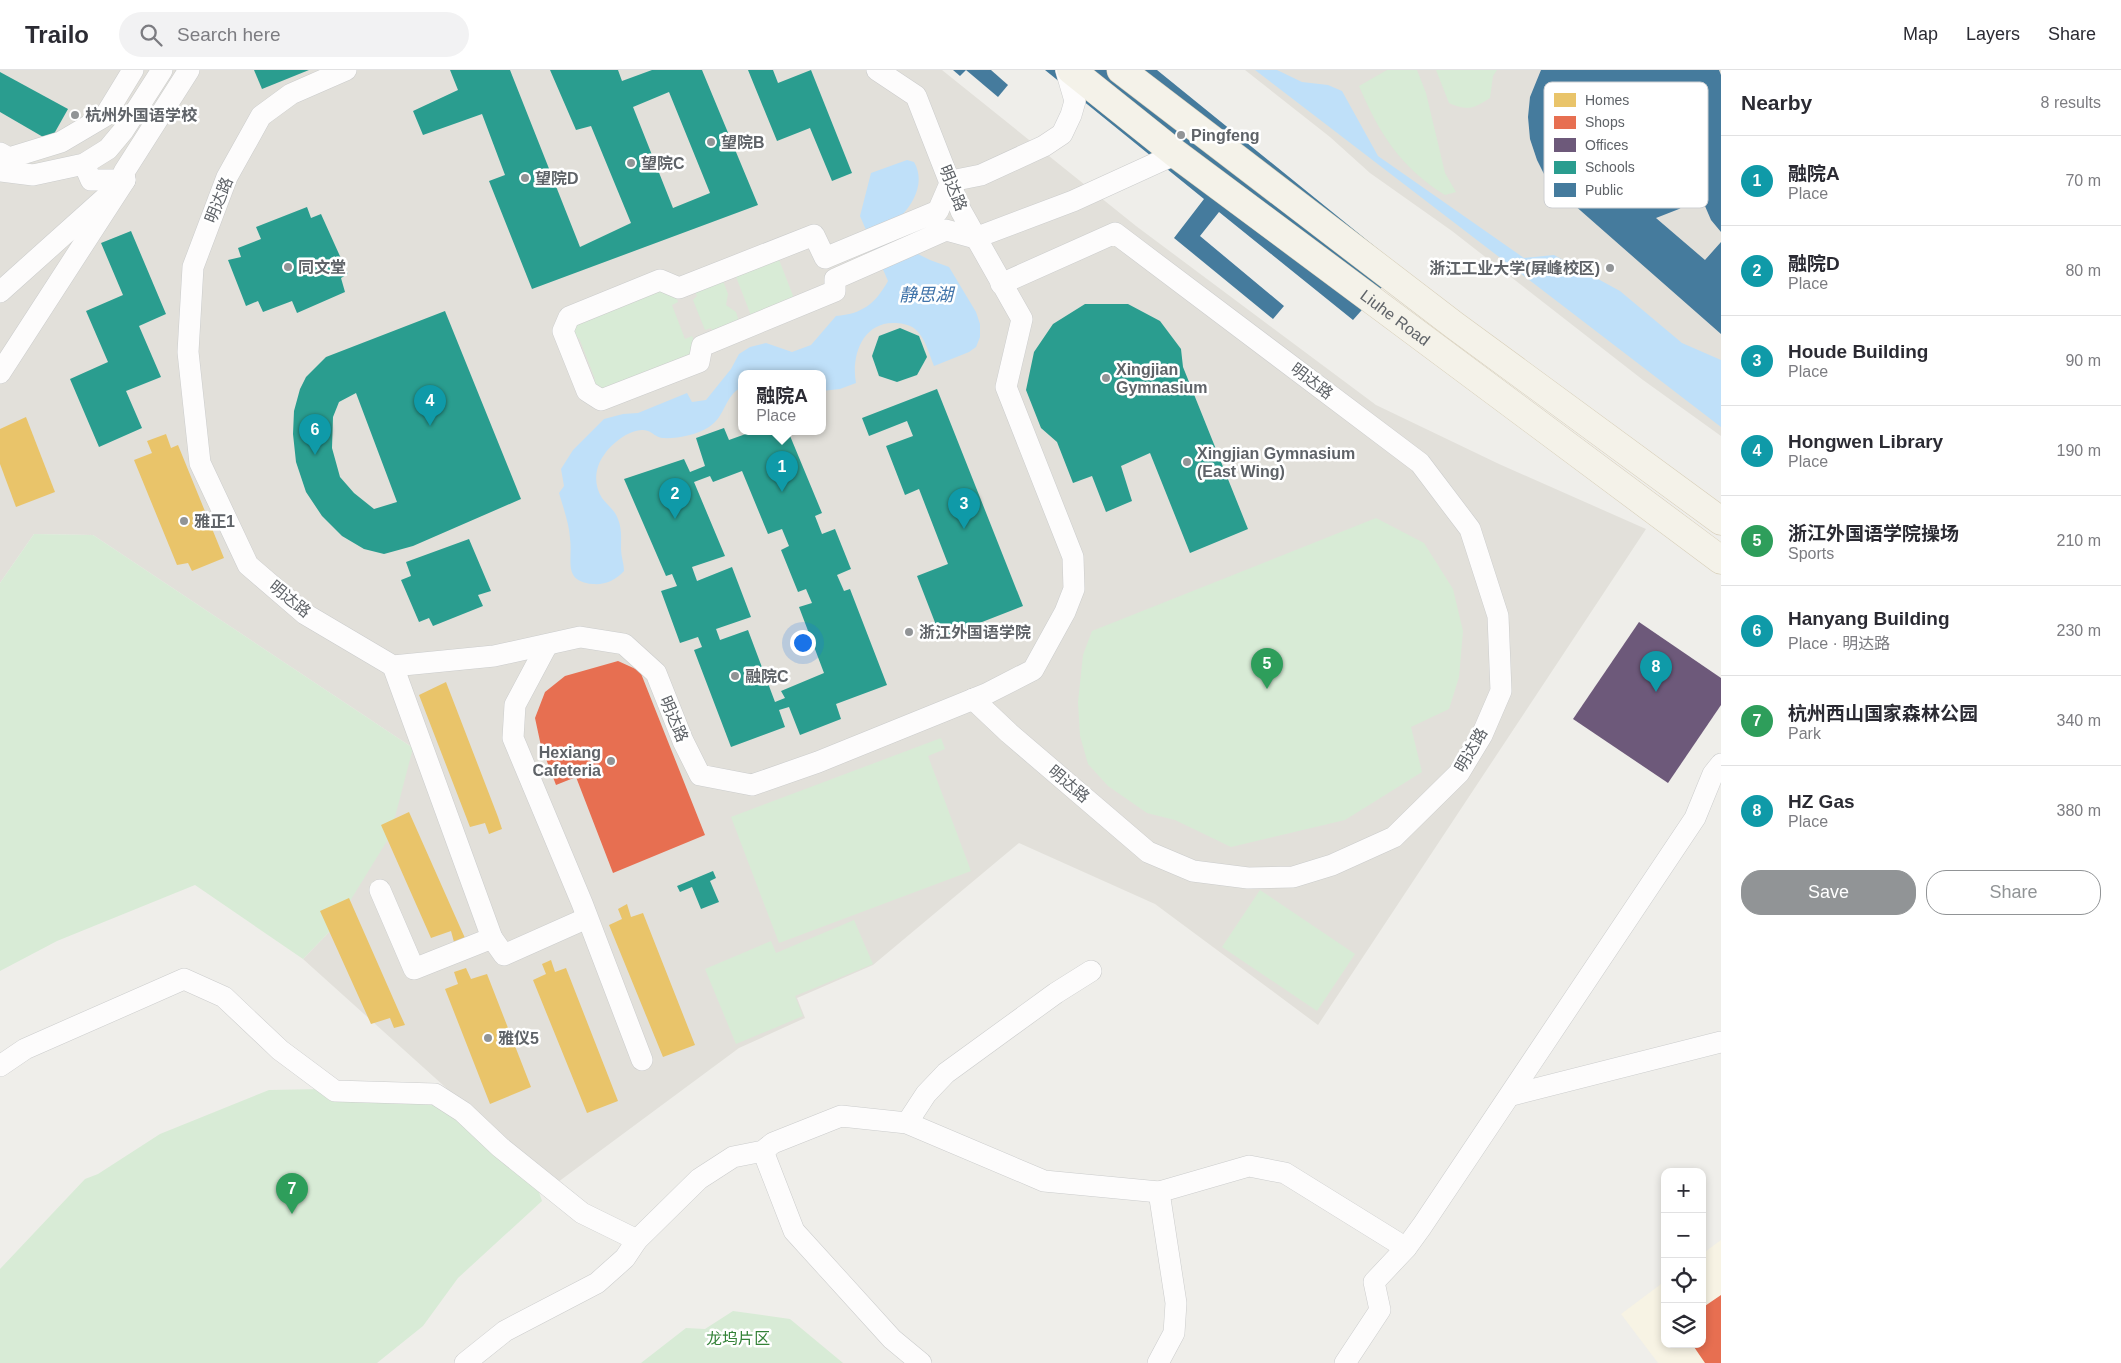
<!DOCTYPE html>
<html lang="en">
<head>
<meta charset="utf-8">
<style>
	body { margin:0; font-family:Helvetica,"Noto Sans SC",sans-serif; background:#f2f2f3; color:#2b2b33 }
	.controls { position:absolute; right:15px; bottom:15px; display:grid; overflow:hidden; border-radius:10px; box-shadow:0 2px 8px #0003 }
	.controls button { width:45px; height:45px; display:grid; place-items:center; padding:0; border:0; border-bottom:1px solid #e1e1e2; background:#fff; color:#2b2b33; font:25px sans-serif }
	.you { position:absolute; left:802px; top:572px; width:18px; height:18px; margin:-12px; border:4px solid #fff; border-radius:50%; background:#1a73e8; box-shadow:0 0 0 8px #1a73e833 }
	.badge { display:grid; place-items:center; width:32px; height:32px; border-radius:50%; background:#919496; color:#fff; font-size:16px; font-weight:700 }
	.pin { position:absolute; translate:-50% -41px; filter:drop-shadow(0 1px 2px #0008) }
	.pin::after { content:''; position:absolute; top:26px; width:18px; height:15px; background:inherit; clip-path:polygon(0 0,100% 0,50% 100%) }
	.popup { position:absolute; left:738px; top:300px; width:88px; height:65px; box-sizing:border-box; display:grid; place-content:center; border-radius:10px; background:#fff; filter:drop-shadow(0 1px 4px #0005); font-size:16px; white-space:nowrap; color:#7c7c81 }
	.popup b { font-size:19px; color:#2b2b33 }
	.popup::after { content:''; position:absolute; left:50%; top:100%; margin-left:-10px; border:10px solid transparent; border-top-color:#fff }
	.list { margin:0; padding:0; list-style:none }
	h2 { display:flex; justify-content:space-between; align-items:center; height:65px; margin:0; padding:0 20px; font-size:21px }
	h2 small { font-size:16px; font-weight:400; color:#7c7c81 }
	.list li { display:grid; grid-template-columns:32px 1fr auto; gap:15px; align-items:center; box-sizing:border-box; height:90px; padding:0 20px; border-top:1px solid #e1e1e2 }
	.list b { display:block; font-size:19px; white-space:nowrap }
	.list p { margin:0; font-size:16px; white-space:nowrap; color:#7c7c81 }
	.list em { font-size:16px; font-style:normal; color:#7c7c81 }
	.actions { display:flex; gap:10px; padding:15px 20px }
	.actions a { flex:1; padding:11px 0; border:1px solid #919496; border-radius:20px; text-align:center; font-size:18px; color:#919496 }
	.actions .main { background:#919496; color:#fff }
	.icon { flex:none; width:28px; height:28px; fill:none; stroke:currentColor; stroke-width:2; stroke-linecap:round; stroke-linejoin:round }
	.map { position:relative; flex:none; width:1721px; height:1293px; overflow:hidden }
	header { display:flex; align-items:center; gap:30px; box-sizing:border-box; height:70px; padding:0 25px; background:#fff; border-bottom:1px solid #e1e1e2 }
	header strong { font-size:24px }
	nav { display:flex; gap:28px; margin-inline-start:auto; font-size:18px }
	.search { width:350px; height:45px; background:#f2f2f3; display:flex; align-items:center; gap:12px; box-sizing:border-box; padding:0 18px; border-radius:28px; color:#7c7c81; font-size:19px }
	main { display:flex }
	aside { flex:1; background:#fff }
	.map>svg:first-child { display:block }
	.commercial { fill:#f7f3e4 }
	.education { fill:#e2e0da; fill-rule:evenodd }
	.green { fill:#d8ebd6 }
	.water { fill:#bfe0f9 }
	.homes { fill:#e9c46a }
	.shops { fill:#e76f51 }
	.offices { fill:#6d597a }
	.schools { fill:#2a9d8f; fill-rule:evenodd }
	.public { fill:#457b9d }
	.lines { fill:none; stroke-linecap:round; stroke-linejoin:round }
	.minor-casing { stroke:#cbcccc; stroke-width:22 }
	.major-casing { stroke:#d7ceb8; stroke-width:29 }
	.minor { stroke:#fdfcfc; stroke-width:21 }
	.major { stroke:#f4f2e9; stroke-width:28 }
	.poi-dot { fill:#919496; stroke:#fff; stroke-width:2 }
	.labels { text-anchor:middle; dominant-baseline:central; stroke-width:5; stroke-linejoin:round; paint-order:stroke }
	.poi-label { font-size:16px; font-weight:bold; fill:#5f6368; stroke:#fff; text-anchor:start }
	.street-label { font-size:16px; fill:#5f6368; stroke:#fff }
	.park-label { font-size:16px; fill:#348238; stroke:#fff }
	.water-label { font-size:18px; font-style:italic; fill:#4174aa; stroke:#fff }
	.key { fill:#fff; stroke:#cfd0d2; stroke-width:1 }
	.key-label { font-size:14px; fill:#5f6368 }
</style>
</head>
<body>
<header>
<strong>Trailo</strong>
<div class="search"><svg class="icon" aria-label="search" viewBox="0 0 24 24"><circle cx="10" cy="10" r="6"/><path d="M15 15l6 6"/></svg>Search here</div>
<nav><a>Map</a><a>Layers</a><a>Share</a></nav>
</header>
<main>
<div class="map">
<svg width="1721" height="1293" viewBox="0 0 1721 1293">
	<rect width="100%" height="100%" fill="#efeeea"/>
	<path class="commercial" d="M1721,1170V1293H1658L1621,1244L1665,1211V1274H1702V1184Z"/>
	<g class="education">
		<path d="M0,0H942L1136,156L1376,335L1499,394L1646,459L1318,955L1155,834L1019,773L873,895L797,928L805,948L739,978L554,1115L303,889L334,857L413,678L93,465L34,464L0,513ZM742,303H822V361H742Z"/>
		<path d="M1245,0H1721V366L1643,310L1452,161L1370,103L1330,67Z"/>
	</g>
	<g class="green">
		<path d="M1387,0H1417L1426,23L1445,103L1456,122L1445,125C1400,97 1379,63 1359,16Z"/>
		<path d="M1436,0H1497L1493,6L1490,28C1473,39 1468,41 1449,33Z"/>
		<path d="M778,187L795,231L752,248L735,204Z"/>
		<path d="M722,208L728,224L726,235L736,242L740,255L713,264L711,258L705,260L693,230L697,226L694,220Z"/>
		<path d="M665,216L674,222L678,232L672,235L685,269L692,266L696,276V282L606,324L589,311L595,309L579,268L573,270L571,254Z"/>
		<path d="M1376,448L1424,473L1453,519L1463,561L1459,607L1449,639L1411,657L1422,702L1345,750L1231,777L1175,750L1147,743L1108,716L1088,694L1080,666L1078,632L1083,585L1092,561Z"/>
		<path d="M34,464L93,465L413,678L390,766L334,857L303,889L195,815L57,871L0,901V513Z"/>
		<path d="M941,668L945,679L928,686L971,801L779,873L731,747Z"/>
		<path d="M1260,820L1355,884L1317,941L1222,877Z"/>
		<path d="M854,850L873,894L795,926L803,946L736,974L705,899L771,871L776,883Z"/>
		<path d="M323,1019L434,1021L482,1059L526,1084L542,1131L458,1208L423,1256L377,1293H0V1199L85,1109L98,1104L160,1064L269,1020Z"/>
		<path d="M733,1241L790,1249L843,1293H641L686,1258L705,1259Z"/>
	</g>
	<g class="water">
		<path d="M1255,0H1277L1302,12L1328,15L1342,21L1378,86L1524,188L1554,185L1620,221L1682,273L1721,290V357Z"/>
		<path d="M907,90L914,92C925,111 915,131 902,145L916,183L930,190L949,197L976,242L980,254V267L976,277L969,282L934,296C929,284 925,267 915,259C909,254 900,253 893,253C862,253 851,287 856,313L840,319L822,321V303H742V317C724,326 726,346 709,357C697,365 676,369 662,368C656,367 653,363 648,361C633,356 612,373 604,385C595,397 593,414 602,428C607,435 615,440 618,449C622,459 621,468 621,479C621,486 624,494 624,501C616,510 605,515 593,514C562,511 573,491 570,468C569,453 563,437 559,423L564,416L561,399L573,380L604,349L623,344L638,343L687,323L692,332L706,330L731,299L739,284L750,277L766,273L792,282L811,275L836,246C862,244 875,234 888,211L860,146L871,103Z"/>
	</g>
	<g class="homes">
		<path d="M26,347L55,422L16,437L0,394V359Z"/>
		<path d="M166,364L171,378L178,375L224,488L192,501L188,493L177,495L134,390L152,383L147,371Z"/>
		<path d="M446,612L498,747L502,759L489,764L485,753L470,757L419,625Z"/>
		<path d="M409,742L460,857L465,868L454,872L451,861L431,868L381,755Z"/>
		<path d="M349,828L400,944L405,955L394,958L390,948L371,954L320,841Z"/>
		<path d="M627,834L631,847L643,843L695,975L663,987L609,855L622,849L618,839Z"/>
		<path d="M551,890L555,902L566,898L618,1031L587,1043L533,910L546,904L542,894Z"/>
		<path d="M466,898L471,909L487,904L531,1017L490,1034L445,919L458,914L454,902Z"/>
	</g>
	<g class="shops">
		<path d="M618,591L640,601L705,765L613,803L576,707L556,715L541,676L535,648L545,622L565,606Z"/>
		<path d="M1721,1225V1293H1705L1692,1274H1702V1238Z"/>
	</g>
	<path class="offices" d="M1639,552L1721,608V635L1668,713L1573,649Z"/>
	<g class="schools">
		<path d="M254,0H309L262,19Z"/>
		<path d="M450,0H510L580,177L631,153L591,56L576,60L550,0H618L622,11L652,0H702L758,135L532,219L489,111L505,105L482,44L423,65L413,41L458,20ZM669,22L710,123L673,138L633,37Z"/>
		<path d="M748,0H773L778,13L811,0L852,103L832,111L810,58L777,71Z"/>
		<path d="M0,2L68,39L50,71L0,42Z"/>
		<path d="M307,137L311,148L321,144L348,204L341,208L345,222L297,243L292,231L263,242L258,231L246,236L228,190L241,187L238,178L261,169L256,157Z"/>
		<path d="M131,161L166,244L139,256L161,307L126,321L142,358L99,377L70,309L108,292L86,241L123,225L101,173Z"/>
		<path d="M1085,234H1128L1160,251L1181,279L1183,297L1248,459L1190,483L1150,383L1121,396L1132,431L1106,442L1092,406L1073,413L1057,372L1041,358L1026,320L1034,282L1053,254Z"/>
		<path d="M445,241L521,429L413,476L384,484L364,479L342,466L322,446L306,422L296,392L293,364L294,341L300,319L306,307L326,287ZM356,323L397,432L374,439L354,423L340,407L332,378L333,347L339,332Z"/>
		<path d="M900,258L919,266L927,287L917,305L897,312L879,306L872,286L879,266Z"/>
		<path d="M937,319L1023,536L941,568L917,506L948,494L919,419L905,425L886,376L913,366L907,351L869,366L862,348Z"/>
		<path d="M724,358L729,370L754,361H788L822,443L815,446L822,464L835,459L851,499L837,505L844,521L850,519L887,615L836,634L841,649L800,665L789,637L779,640L785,657L731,677L694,580L702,577L698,567L680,573L661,521L677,516L672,504L666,506L624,409L684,389L690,402L705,396L696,368ZM742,401L768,464L782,459L789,476L781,480L798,522L806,519L812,533L799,537L824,603L781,621L785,628L775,632L748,560L720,570L716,559L751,547L732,497L697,511L692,497L725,486L694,412L710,406L713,412Z"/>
		<path d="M469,469L491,521L478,525L483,536L433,556L429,548L419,552L401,510L411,506L406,492Z"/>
		<path d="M713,801L716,808L710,811L719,832L701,839L692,817L680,822L677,816Z"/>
	</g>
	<g class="public">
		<path d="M953,0H966L960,6Z"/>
		<path d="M966,0H991L1008,15L998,27Z"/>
		<path d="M1045,0H1157L1400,197L1353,250L1219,142L1200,166L1284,236L1273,249L1174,168L1204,129Z"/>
		<path d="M1541,0H1719L1721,5V162L1711,150L1699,122L1692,131L1679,139L1656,148L1705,190L1721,172V264L1548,112L1537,90L1530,69L1528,47L1530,27Z"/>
	</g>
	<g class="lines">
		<g class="minor-casing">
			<g id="minor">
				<path d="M346,0L291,24L261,46L227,107L193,197L188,282L200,393L248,495L305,544L393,596L494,586L580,567L624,574L656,603L683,671L700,705L752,715L818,692L986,624L1033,600L1065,542L1074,519L1073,487L1006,317L1022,249L961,141L916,26L877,0"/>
				<path d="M1066,0L1075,31L1071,45L1062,64L1044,76L981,105L951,111L938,141L825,188L814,165L679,218L660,210L569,247L563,261L587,321L601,330L699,292L702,276L835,221V209L946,160L975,168L1073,131L1176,84"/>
				<path d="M0,83L9,88L61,72L105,46L133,0"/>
				<path d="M84,94L91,110H125"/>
				<path d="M0,101L33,105L84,94L108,79L123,61L162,0"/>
				<path d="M0,222L106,127"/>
				<path d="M0,303L125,110L124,102L189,0"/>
				<path d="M547,575L515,635L513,668L582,833L642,990"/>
				<path d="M393,596L492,868"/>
				<path d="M973,629L1009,663L1148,782L1193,801L1248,808L1293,807L1332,795L1394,767L1459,703L1482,665L1501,621L1498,546L1470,459L1420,393L1115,163L1001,214"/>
				<path d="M380,820L414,899L492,868L504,885L587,848"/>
				<path d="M0,996L25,979L184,909L224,927L280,980L335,1021L435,1024L463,1042L500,1077L582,1143L637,1170"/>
				<path d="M1512,1025L1721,972"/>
				<path d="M907,1053L926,1024L946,1003L1056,923L1091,901"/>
				<path d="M763,1081L794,1161L892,1269L921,1293"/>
				<path d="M465,1293L505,1261L597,1213L625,1188L637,1170L699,1109L733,1087L763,1081L773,1073L841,1046L907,1053L1044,1111L1159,1122L1249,1096L1285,1103L1406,1178"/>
				<path d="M1158,1293L1174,1263L1176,1233L1159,1122"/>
				<path d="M1345,1293L1380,1240L1374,1212L1406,1178L1422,1156L1695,748L1713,704L1721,694"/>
			</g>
		</g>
		<g class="major-casing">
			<g id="major">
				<path id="s1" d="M1071,0L1176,84L1721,490"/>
				<path d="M1121,0L1454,255L1721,451"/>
			</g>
		</g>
		<use href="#minor" class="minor"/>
		<use href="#major" class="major"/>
	</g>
	<g class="poi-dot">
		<circle cx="75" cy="45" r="5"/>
		<circle cx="1181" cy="65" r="5"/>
		<circle cx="711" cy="72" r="5"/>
		<circle cx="631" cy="93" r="5"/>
		<circle cx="525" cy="108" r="5"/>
		<circle cx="288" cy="197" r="5"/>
		<circle cx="1610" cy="198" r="5"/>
		<circle cx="1106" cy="308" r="5"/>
		<circle cx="1187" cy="392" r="5"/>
		<circle cx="184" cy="451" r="5"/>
		<circle cx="909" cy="562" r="5"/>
		<circle cx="735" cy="606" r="5"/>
		<circle cx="611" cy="691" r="5"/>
		<circle cx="488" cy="968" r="5"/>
	</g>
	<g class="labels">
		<g class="poi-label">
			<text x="85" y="45">杭州外国语学校</text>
			<text x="1191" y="65">Pingfeng</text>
			<text x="721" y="72">望院B</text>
			<text x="641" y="93">望院C</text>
			<text x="535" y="108">望院D</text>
			<text x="298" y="197">同文堂</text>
			<text x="1600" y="198" text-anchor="end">浙江工业大学(屏峰校区)</text>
			<text x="1116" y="299">Xingjian<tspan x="1116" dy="18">Gymnasium</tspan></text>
			<text x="1197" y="383">Xingjian Gymnasium<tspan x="1197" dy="18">(East Wing)</tspan></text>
			<text x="194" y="451">雅正1</text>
			<text x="919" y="562">浙江外国语学院</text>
			<text x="745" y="606">融院C</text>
			<text x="601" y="682" text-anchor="end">Hexiang<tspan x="601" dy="18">Cafeteria</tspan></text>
			<text x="498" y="968">雅仪5</text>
		</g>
		<g class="street-label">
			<text transform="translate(953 118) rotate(68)">明达路</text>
			<text transform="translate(219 130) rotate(-68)">明达路</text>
			<text stroke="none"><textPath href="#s1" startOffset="408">Liuhe Road</textPath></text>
			<text transform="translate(1312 311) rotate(37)">明达路</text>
			<text transform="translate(290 529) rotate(39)">明达路</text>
			<text transform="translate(674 649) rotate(67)">明达路</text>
			<text transform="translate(1471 680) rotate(-60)">明达路</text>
			<text transform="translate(1069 714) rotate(40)">明达路</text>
		</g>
		<g class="park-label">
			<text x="738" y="1268">龙坞片区</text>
		</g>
		<g class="water-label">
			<text x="926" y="225">静思湖</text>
		</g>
	</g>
	<rect x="1544" y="12" width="164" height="126" rx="8" class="key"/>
	<rect x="1554" y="23" width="22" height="14" fill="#e9c46a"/>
	<rect x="1554" y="46" width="22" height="13" fill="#e76f51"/>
	<rect x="1554" y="68" width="22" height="14" fill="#6d597a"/>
	<rect x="1554" y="91" width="22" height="13" fill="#2a9d8f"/>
	<rect x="1554" y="113" width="22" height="14" fill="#457b9d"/>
	<g class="key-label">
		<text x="1585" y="35">Homes</text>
		<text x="1585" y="57">Shops</text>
		<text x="1585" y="80">Offices</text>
		<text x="1585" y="102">Schools</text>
		<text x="1585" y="125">Public</text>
	</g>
</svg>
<div class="controls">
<button>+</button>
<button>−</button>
<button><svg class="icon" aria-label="locate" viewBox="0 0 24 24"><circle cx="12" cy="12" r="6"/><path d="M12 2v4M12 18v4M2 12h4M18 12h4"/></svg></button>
<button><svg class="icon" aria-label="layers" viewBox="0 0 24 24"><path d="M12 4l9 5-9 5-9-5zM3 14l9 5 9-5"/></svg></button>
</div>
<div class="you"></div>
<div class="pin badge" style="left:782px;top:422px;background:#0f9aa8">1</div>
<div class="popup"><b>融院A</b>Place</div>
<div class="pin badge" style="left:675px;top:449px;background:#0f9aa8">2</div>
<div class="pin badge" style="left:964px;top:459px;background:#0f9aa8">3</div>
<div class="pin badge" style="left:430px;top:356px;background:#0f9aa8">4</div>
<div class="pin badge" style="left:1267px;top:619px;background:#2e9e5b">5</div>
<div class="pin badge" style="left:315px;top:385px;background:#0f9aa8">6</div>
<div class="pin badge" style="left:292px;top:1144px;background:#2e9e5b">7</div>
<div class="pin badge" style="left:1656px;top:622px;background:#0f9aa8">8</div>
</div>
<aside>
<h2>Nearby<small>8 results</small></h2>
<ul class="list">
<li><span class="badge" style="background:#0f9aa8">1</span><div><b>融院A</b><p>Place</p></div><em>70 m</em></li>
<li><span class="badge" style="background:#0f9aa8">2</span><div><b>融院D</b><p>Place</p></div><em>80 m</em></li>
<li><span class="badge" style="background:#0f9aa8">3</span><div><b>Houde Building</b><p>Place</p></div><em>90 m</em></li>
<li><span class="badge" style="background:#0f9aa8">4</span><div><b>Hongwen Library</b><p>Place</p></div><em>190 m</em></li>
<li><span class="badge" style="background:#2e9e5b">5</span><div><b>浙江外国语学院操场</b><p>Sports</p></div><em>210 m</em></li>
<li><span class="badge" style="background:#0f9aa8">6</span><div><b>Hanyang Building</b><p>Place · 明达路</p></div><em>230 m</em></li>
<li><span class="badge" style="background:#2e9e5b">7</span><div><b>杭州西山国家森林公园</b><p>Park</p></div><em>340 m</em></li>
<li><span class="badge" style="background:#0f9aa8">8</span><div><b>HZ Gas</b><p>Place</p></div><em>380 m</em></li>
</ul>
<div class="actions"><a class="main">Save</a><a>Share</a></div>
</aside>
</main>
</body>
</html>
